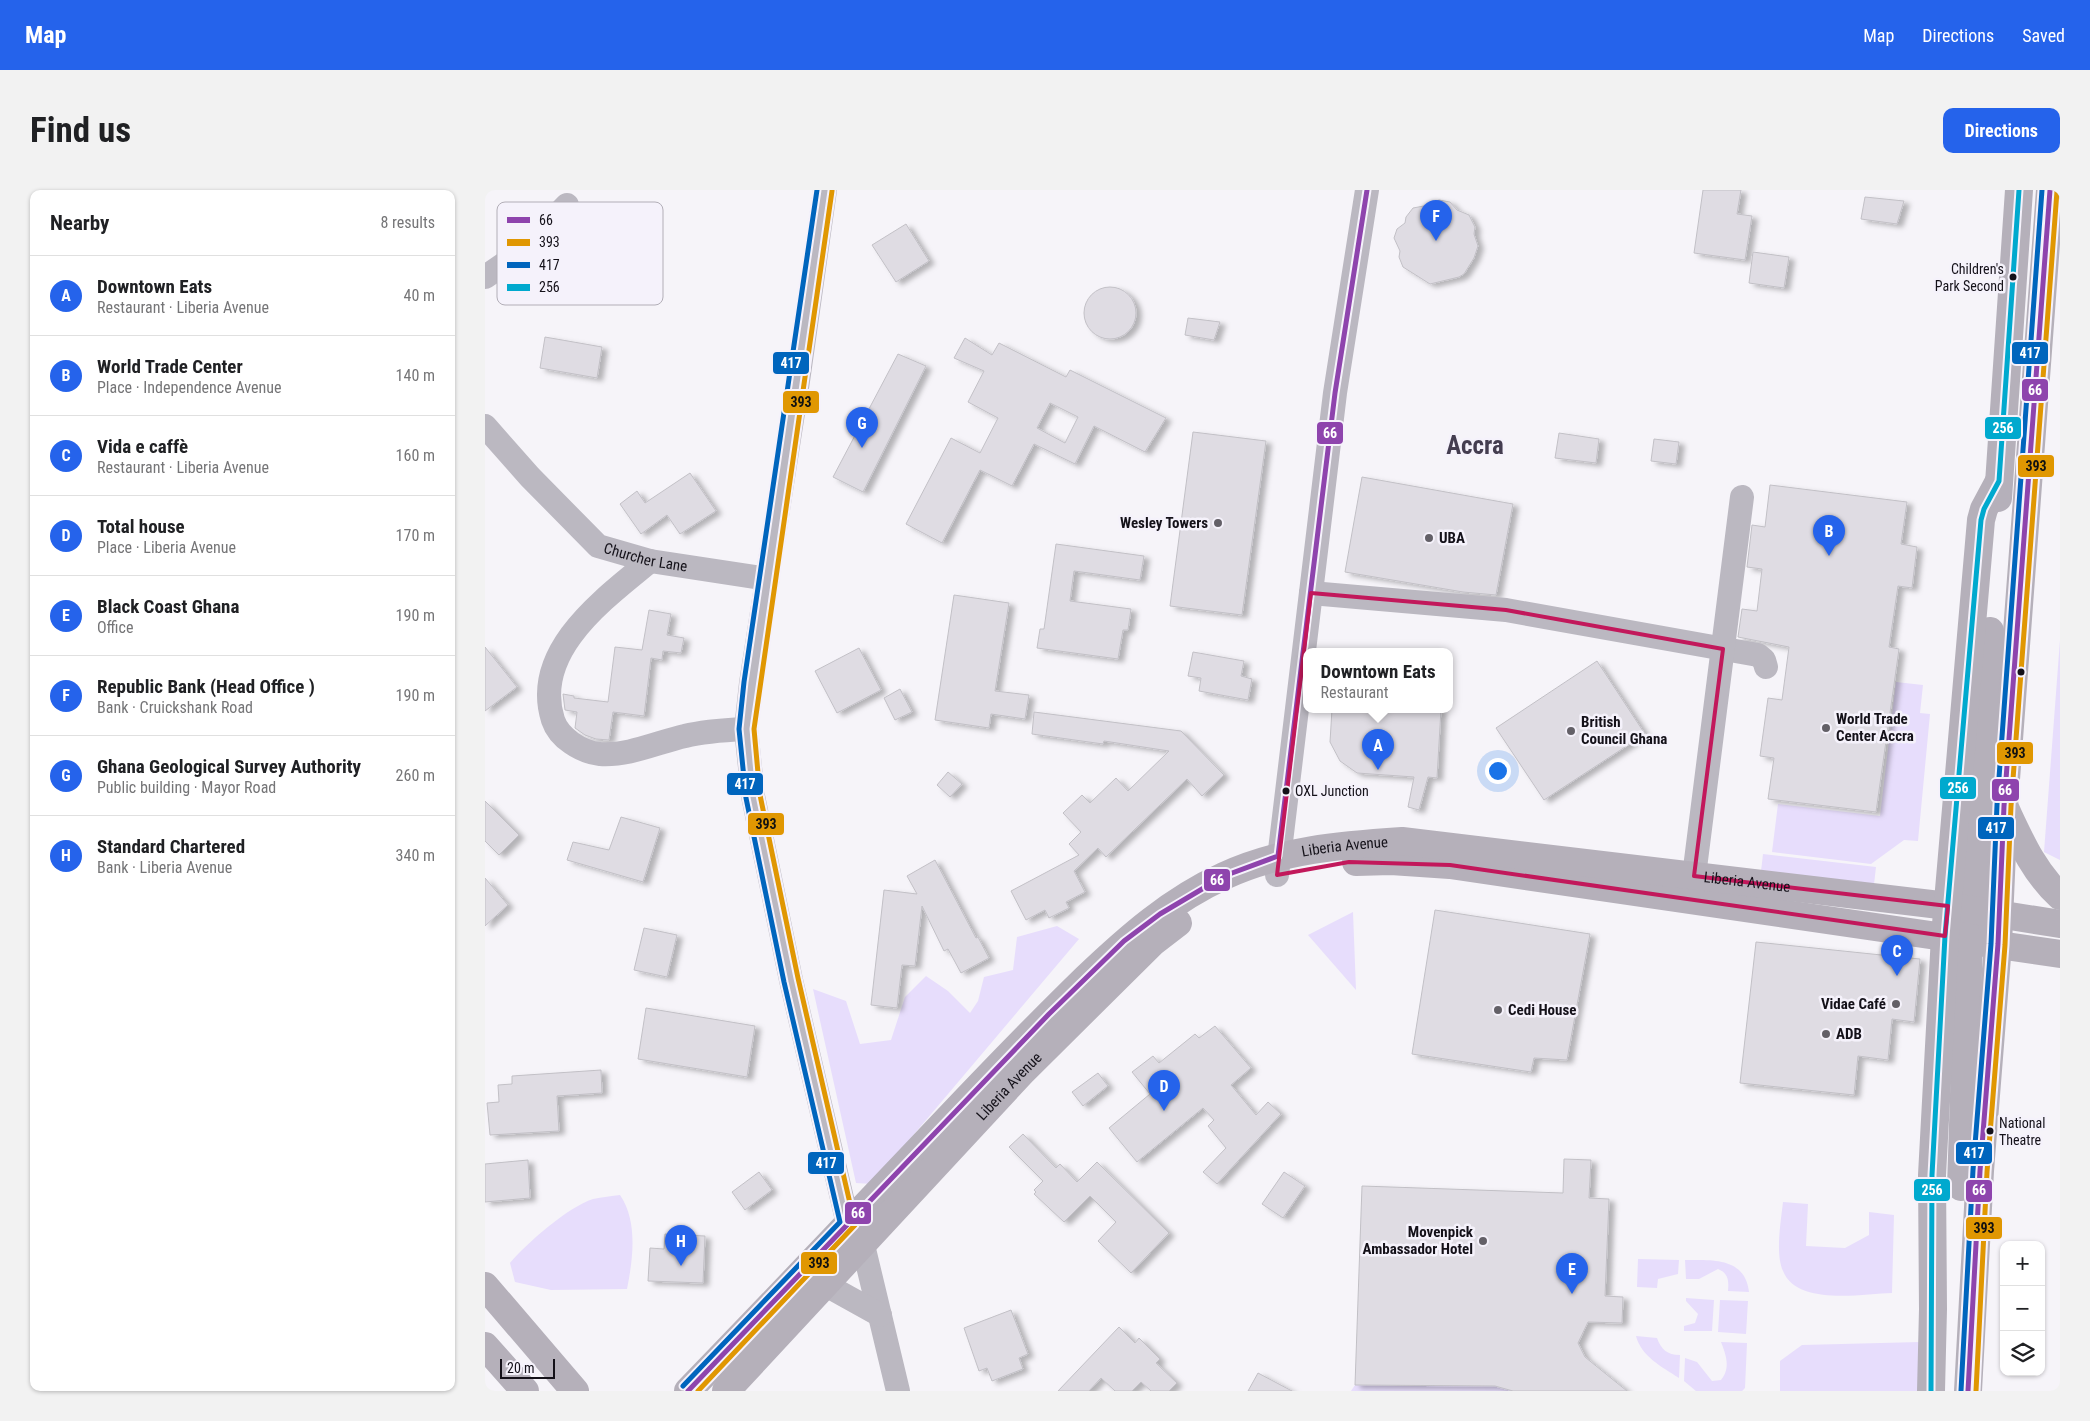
<!DOCTYPE html>
<html lang="en">
<head>
<meta charset="utf-8">
<style>
	body { margin:0; font-family:"Roboto Condensed",sans-serif; background:#f2f2f2; color:#202124 }
	.controls { position:absolute; right:15px; bottom:15px; display:grid; overflow:hidden; border-radius:10px; box-shadow:0 1px 4px #0004 }
	.controls button { width:45px; height:45px; display:grid; place-items:center; padding:0; border:0; border-bottom:1px solid #e0e0e0; background:#fff; color:#202124; font:25px sans-serif }
	.scale { position:absolute; left:15px; bottom:12px; width:55px; box-sizing:border-box; padding-left:5px; border:2px solid #141119; border-top:0; font-size:14px; line-height:18px; white-space:nowrap; color:#141119; -webkit-text-stroke:4px #f5f2fb; paint-order:stroke }
	.you { position:absolute; left:1012px; top:580px; width:18px; height:18px; margin:-12px; border:4px solid #fff; border-radius:50%; background:#1a73e8; box-shadow:0 0 0 8px #1a73e833 }
	.badge { display:grid; place-items:center; width:32px; height:32px; border-radius:50%; background:#2563eb; color:#fff; font-size:16px; font-weight:700 }
	.pin { position:absolute; translate:-50% -41px; filter:drop-shadow(0 1px 2px #0008) }
	.pin::after { content:''; position:absolute; top:26px; width:18px; height:15px; background:inherit; clip-path:polygon(0 0,100% 0,50% 100%) }
	.popup { position:absolute; left:818px; top:458px; width:150px; height:65px; box-sizing:border-box; display:grid; place-content:center; border-radius:10px; background:#fff; filter:drop-shadow(0 1px 4px #0005); font-size:16px; white-space:nowrap; color:#757577 }
	.popup b { font-size:19px; color:#202124 }
	.popup::after { content:''; position:absolute; left:50%; top:100%; margin-left:-10px; border:10px solid transparent; border-top-color:#fff }
	.list { margin:0; padding:0; list-style:none }
	h2 { display:flex; justify-content:space-between; align-items:center; height:65px; margin:0; padding:0 20px; font-size:21px }
	h2 small { font-size:16px; font-weight:400; color:#757577 }
	.list li { display:grid; grid-template-columns:32px 1fr auto; gap:15px; align-items:center; box-sizing:border-box; height:80px; padding:0 20px; border-top:1px solid #e0e0e0 }
	.list b { display:block; font-size:19px; white-space:nowrap }
	.list p { margin:0; font-size:16px; white-space:nowrap; color:#757577 }
	.list em { font-size:16px; font-style:normal; color:#757577 }
	.icon { flex:none; width:28px; height:28px; fill:none; stroke:currentColor; stroke-width:2; stroke-linecap:round; stroke-linejoin:round }
	.map { position:relative; flex:none; width:1575px; height:1201px; overflow:hidden; border-radius:10px }
	header { display:flex; align-items:center; gap:30px; box-sizing:border-box; height:70px; padding:0 25px; background:#2563eb; color:#fff }
	header strong { font-size:24px }
	nav { display:flex; gap:28px; margin-inline-start:auto; font-size:18px }
	.intro { display:flex; align-items:center; justify-content:space-between; box-sizing:border-box; height:120px; padding:0 30px }
	h1 { margin:0; font-size:35px }
	.button { padding:12px 22px; border-radius:10px; background:#2563eb; color:#fff; font-size:18px; font-weight:700 }
	main { display:flex; gap:30px; padding:0 30px }
	aside { flex:1; background:#fff; border-radius:10px; box-shadow:0 1px 4px #0004 }
	.map>svg:first-child { display:block }
	.green { fill:#e7ddfc }
	.building { fill:#dfdce3; stroke:#c2c0c6; fill-rule:evenodd; filter:url(#shadow) }
	.lines { fill:none; stroke-linecap:round; stroke-linejoin:round }
	.minor { stroke:#bbb8c1; stroke-width:24 }
	.major { stroke:#b5b0ba; stroke-width:28 }
	.bus-1-casing { stroke:#f5f2fb; stroke-width:9 }
	.bus-2-casing { stroke:#f5f2fb; stroke-width:9 }
	.bus-3-casing { stroke:#f5f2fb; stroke-width:9 }
	.bus-4-casing { stroke:#f5f2fb; stroke-width:9 }
	.bus-1 { stroke:#8e44ad; stroke-width:5 }
	.bus-2 { stroke:#e09702; stroke-width:5 }
	.bus-3 { stroke:#0065bd; stroke-width:5 }
	.bus-4 { stroke:#00a9ce; stroke-width:5 }
	.marked { fill:none; stroke:#c2185b; stroke-width:4; stroke-linejoin:round }
	.bus-dot { fill:#141119; stroke:#f5f2fb; stroke-width:2 }
	.poi-dot { fill:#636067; stroke:#f5f2fb; stroke-width:2 }
	.labels { text-anchor:middle; dominant-baseline:central; stroke-width:5; stroke-linejoin:round; paint-order:stroke }
	.bus-label { font-size:14px; fill:#141119; stroke:#f5f2fb; text-anchor:start }
	.poi-label { font-size:15px; font-weight:bold; fill:#141119; stroke:#f5f2fb; text-anchor:start }
	.street-label { font-size:15px; fill:#141119; stroke:#f5f2fb }
	.town-label { font-size:25px; font-weight:bold; fill:#443d50; stroke:#f5f2fb }
	.key { fill:#f5f2fb; stroke:#b2aeb7; stroke-width:1 }
	.key-label { font-size:14px; fill:#141119 }
	.line-badge { stroke:#f5f2fb; stroke-width:2 }
	.badge-label { font-size:14px; text-anchor:middle; font-weight:bold; fill:#fff }
	.pale-badge-label { font-size:14px; text-anchor:middle; font-weight:bold; fill:#111 }
</style>
</head>
<body>
<header>
<strong>Map</strong>
<nav><a>Map</a><a>Directions</a><a>Saved</a></nav>
</header>
<div class="intro"><h1>Find us</h1><a class="button">Directions</a></div>
<main>
<aside>
<h2>Nearby<small>8 results</small></h2>
<ul class="list">
<li><span class="badge">A</span><div><b>Downtown Eats</b><p>Restaurant · Liberia Avenue</p></div><em>40 m</em></li>
<li><span class="badge">B</span><div><b>World Trade Center</b><p>Place · Independence Avenue</p></div><em>140 m</em></li>
<li><span class="badge">C</span><div><b>Vida e caffè</b><p>Restaurant · Liberia Avenue</p></div><em>160 m</em></li>
<li><span class="badge">D</span><div><b>Total house</b><p>Place · Liberia Avenue</p></div><em>170 m</em></li>
<li><span class="badge">E</span><div><b>Black Coast Ghana</b><p>Office</p></div><em>190 m</em></li>
<li><span class="badge">F</span><div><b>Republic Bank (Head Office )</b><p>Bank · Cruickshank Road</p></div><em>190 m</em></li>
<li><span class="badge">G</span><div><b>Ghana Geological Survey Authority</b><p>Public building · Mayor Road</p></div><em>260 m</em></li>
<li><span class="badge">H</span><div><b>Standard Chartered</b><p>Bank · Liberia Avenue</p></div><em>340 m</em></li>
</ul>
</aside>
<div class="map">
<svg width="1575" height="1201" viewBox="0 0 1575 1201">
	<defs>
		<filter id="shadow"><feDropShadow dx="5.5" dy="3" stdDeviation="2.5" flood-color="#0004"/></filter>
	</defs>
	<rect width="100%" height="100%" fill="#f6f4f9"/>
	<g class="green">
		<path d="M1575,450V670L1559,662Z"/>
		<path d="M1411,492L1438,495L1435,523L1445,524L1433,651L1419,650L1386,674L1287,662L1293,614L1395,626Z"/>
		<path d="M1278,664L1391,677L1388,703L1275,690Z"/>
		<path d="M868,722L871,800L823,745Z"/>
		<path d="M572,736L594,749L387,994L371,993L328,799L361,811L375,854L406,850L420,807L441,786L463,801L485,823L493,811L499,787L528,780L532,747Z"/>
		<path d="M135,1005C153,1031 148,1069 142,1099L66,1100L30,1092L25,1073C42,1053 83,1017 108,1009C117,1007 127,1006 135,1005Z"/>
		<path d="M1298,1012L1323,1014L1321,1056L1360,1058L1384,1045V1022L1409,1025L1407,1103C1376,1104 1312,1116 1298,1081C1290,1064 1296,1031 1298,1012Z"/>
		<path d="M1153,1069L1194,1070L1193,1084L1173,1089L1172,1098L1152,1097Z"/>
		<path d="M1200,1070C1227,1070 1260,1067 1264,1102L1243,1101C1244,1090 1243,1083 1233,1079L1214,1089H1201Z"/>
		<path d="M1201,1108L1229,1110L1227,1141H1199V1136L1210,1133L1213,1124L1201,1111Z"/>
		<path d="M1235,1110L1263,1111L1261,1144L1233,1142Z"/>
		<path d="M1151,1146L1172,1148C1176,1159 1182,1165 1195,1165L1194,1188C1177,1177 1156,1166 1151,1146Z"/>
		<path d="M1236,1152L1262,1153L1260,1198L1257,1201H1211L1199,1191L1200,1168L1212,1172L1227,1191L1236,1190C1246,1178 1241,1165 1236,1152Z"/>
		<path d="M1435,1152L1434,1201H1295V1171L1317,1155Z"/>
		<path d="M870,1195L1010,1196L1028,1201H866Z"/>
	</g>
	<g class="building">
		<path d="M1218,0H1256L1252,24L1267,26L1260,70L1209,63Z"/>
		<path d="M1380,7L1419,11L1412,34L1376,29Z"/>
		<path d="M954,10L965,12L972,20L984,25L990,37L989,44L993,56L989,68L979,84L974,87L945,94L918,77L914,67L915,61L909,48L912,39L920,33L921,27L928,18L944,15Z"/>
		<path d="M421,34L444,71L411,92L387,55Z"/>
		<path d="M1268,62L1304,67L1299,98L1264,93Z"/>
		<circle cx="625" cy="123" r="26"/>
		<path d="M703,128L735,132L729,150L700,145Z"/>
		<path d="M60,147L117,157L112,188L55,178Z"/>
		<path d="M480,148L507,165L514,153L581,187L585,180L681,228L660,262L609,236L590,274L549,254L527,296L495,280L457,353L421,334L466,248L495,263L513,228L483,212L499,181L469,168ZM565,213L593,227L580,253L552,238Z"/>
		<path d="M413,164L441,176L378,302L348,287Z"/>
		<path d="M708,242L781,251L757,425L685,416Z"/>
		<path d="M1074,243L1114,249L1111,273L1070,268Z"/>
		<path d="M1169,249L1194,252L1191,274L1166,271Z"/>
		<path d="M205,283L231,321L195,344L182,325L156,344L135,314L152,301L160,313Z"/>
		<path d="M877,287L1028,314L1011,405L978,402L860,382Z"/>
		<path d="M1285,295L1422,312L1416,354L1432,357L1427,398L1413,396L1404,457L1414,459L1391,622L1283,609L1289,568L1275,566L1283,508L1297,510L1304,457L1253,447L1257,419L1272,421L1277,379L1262,377L1267,335L1280,337Z"/>
		<path d="M571,354L659,366L655,390L589,381L585,411L646,419L643,440H638L633,469L552,458L555,439H559Z"/>
		<path d="M469,405L524,413L510,501L544,505L540,529L506,524L504,538L450,530Z"/>
		<path d="M164,420L186,424L182,445L199,448L196,463L178,461L177,470L166,468L159,526L128,522L124,550L111,549L100,545L90,538L92,522L80,520L78,504L89,506V508L123,512L130,457L157,460Z"/>
		<path d="M0,457L32,497L0,521Z"/>
		<path d="M374,458L396,500L352,523L330,481Z"/>
		<path d="M708,462L759,471L756,486L767,489L763,510L714,501L716,488L703,486Z"/>
		<path d="M1112,471L1160,544L1059,610L1011,538Z"/>
		<path d="M415,499L427,522L410,530L399,508Z"/>
		<path d="M847,519H956L952,588L943,587L934,620L923,617L929,587L872,583L855,571L845,552Z"/>
		<path d="M549,522L696,541L739,585L717,606L702,589L621,667L613,658L589,681L600,702L581,712L584,718L564,728L560,720L541,730L526,701L594,665L584,654L596,642L578,623L597,605L605,613L631,588L643,601L684,561L619,551L618,554L547,544Z"/>
		<path d="M463,582L477,594L465,607L452,595Z"/>
		<path d="M0,611L34,645L14,665L0,651Z"/>
		<path d="M136,627L175,638L158,692L82,670L88,652L124,660Z"/>
		<path d="M450,670L491,748L493,747L504,768L476,783L463,759L459,761L437,716L430,776L417,775L412,818L386,815L399,700L432,704L422,686Z"/>
		<path d="M0,688L23,715L0,736Z"/>
		<path d="M950,720L1105,744L1082,870L1049,868L1046,882L927,864Z"/>
		<path d="M159,738L192,745L182,787L149,780Z"/>
		<path d="M1271,752L1435,769L1429,832L1407,829L1403,870L1373,866L1369,905L1255,893Z"/>
		<path d="M161,818L270,836L262,887L153,869Z"/>
		<path d="M730,836L766,878L746,895L771,925L783,912L796,924L732,994L718,982L741,958L723,936L729,930L718,918L652,972L624,938L665,904L647,882L668,866L674,873L710,844L714,848Z"/>
		<path d="M116,880L117,903L72,906L74,941L5,945L2,913L14,912L13,895L27,894V886Z"/>
		<path d="M613,883L623,896L598,916L587,902Z"/>
		<path d="M538,944L571,978L575,974L592,992L612,972L684,1043L646,1083L613,1051L631,1032L605,1006L579,1032L549,1004L551,1002L549,1000L558,991L524,957Z"/>
		<path d="M1079,969L1106,970L1104,1008L1124,1009L1120,1106L1138,1107L1137,1133L1103,1132L1093,1153L1100,1167L1142,1201H1028L1010,1196L870,1195L877,996L1078,1003Z"/>
		<path d="M43,970L45,1008L0,1012V974Z"/>
		<path d="M274,982L287,1000L260,1020L247,1002Z"/>
		<path d="M799,982L820,996L798,1028L777,1014Z"/>
		<path d="M180,1044L220,1046L218,1093L163,1091L165,1058L179,1059Z"/>
		<path d="M526,1120L543,1164L534,1168L538,1179L507,1191L502,1178L494,1181L479,1138Z"/>
		<path d="M634,1137L650,1153L654,1148L675,1169L671,1173L692,1193L684,1201H666L656,1192L647,1201H630L616,1188L604,1201H573Z"/>
		<path d="M773,1183L807,1201H763Z"/>
	</g>
	<g class="lines">
		<g class="minor">
			<path d="M340,0L313,191L266,493L261,539L268,606L306,790L363,1034"/>
			<path d="M0,87L35,63L82,15"/>
			<path id="s1" d="M0,236L45,287L113,356L165,371L283,389"/>
			<path d="M165,371C119,409 46,461 68,530C74,548 96,562 115,564C144,566 173,552 200,546C220,541 241,540 261,539"/>
			<path d="M826,403L1021,420L1273,465L1279,470L1281,477"/>
			<path d="M792,685L850,203L882,0"/>
			<path d="M1209,686L1257,307"/>
			<path d="M378,1055L413,1201"/>
			<path d="M341,1095L395,1125"/>
		</g>
		<g class="major">
			<path d="M1513,308L1534,0"/>
			<path d="M1521,620C1536,652 1549,682 1575,706"/>
			<path d="M871,672L906,671L965,675L1575,764"/>
			<path d="M1496,735L1487,719L1505,441"/>
			<path d="M1476,997L1484,751L1477,735"/>
			<path d="M0,1096L90,1201"/>
			<path d="M0,1156L40,1201"/>
			<path id="s2" d="M203,1201C296,1105 388,1008 480,911C520,869 560,828 601,788C643,748 686,710 739,686C795,660 856,655 917,651L1463,716L1575,734"/>
			<path id="s3" d="M241,1201L538,881L667,753L693,733"/>
			<path d="M1446,1201L1448,1119L1447,985L1460,746L1496,330L1499,319L1514,291"/>
			<path d="M1483,1201L1495,981L1513,754L1519,616L1565,0"/>
		</g>
		<g class="bus-1-casing">
			<g id="bus-1">
				<path d="M203,1201L564,824L639,751L675,724L739,686L793,666L850,203L882,0"/>
				<path d="M1483,1201L1495,981L1513,754L1519,616L1565,0"/>
			</g>
		</g>
		<g class="bus-2-casing">
			<g id="bus-2">
				<path d="M213,1201L370,1035L313,788L275,605L269,539L347,1"/>
				<path d="M1491,1201L1502,982L1520,755L1526,616L1572,1"/>
			</g>
		</g>
		<g class="bus-3-casing">
			<g id="bus-3">
				<path d="M198,1196L355,1032L299,792L261,608L254,539L259,492L332,0"/>
				<path d="M1476,1201L1488,980L1506,754L1512,615L1557,0"/>
			</g>
		</g>
		<g class="bus-4-casing">
			<path id="bus-4" d="M1446,1201L1447,985L1460,746L1496,330L1499,319L1514,291L1534,0"/>
		</g>
		<use href="#bus-1" class="bus-1"/>
		<use href="#bus-2" class="bus-2"/>
		<use href="#bus-3" class="bus-3"/>
		<use href="#bus-4" class="bus-4"/>
	</g>
	<path class="marked" d="M826,403L1021,420L1238,459L1209,686L1463,716L1460,746L965,675L864,672L792,685Z"/>
	<g class="bus-dot">
		<circle cx="1528" cy="87" r="4.5"/>
		<circle cx="1536" cy="482" r="4.5"/>
		<circle cx="801" cy="601" r="4.5"/>
		<circle cx="1505" cy="941" r="4.5"/>
	</g>
	<g class="poi-dot">
		<circle cx="733" cy="333" r="5"/>
		<circle cx="944" cy="348" r="5"/>
		<circle cx="1341" cy="538" r="5"/>
		<circle cx="1086" cy="541" r="5"/>
		<circle cx="1411" cy="814" r="5"/>
		<circle cx="1013" cy="820" r="5"/>
		<circle cx="1341" cy="844" r="5"/>
		<circle cx="998" cy="1051" r="5"/>
	</g>
	<g class="labels">
		<g class="bus-label">
			<text x="1519" y="79" text-anchor="end">Children's<tspan x="1519" dy="17">Park Second</tspan></text>
			<text x="810" y="601">OXL Junction</text>
			<text x="1514" y="933">National<tspan x="1514" dy="17">Theatre</tspan></text>
		</g>
		<g class="poi-label">
			<text x="723" y="333" text-anchor="end">Wesley Towers</text>
			<text x="954" y="348">UBA</text>
			<text x="1351" y="529">World Trade<tspan x="1351" dy="17">Center Accra</tspan></text>
			<text x="1096" y="532">British<tspan x="1096" dy="17">Council Ghana</tspan></text>
			<text x="1401" y="814" text-anchor="end">Vidae Café</text>
			<text x="1023" y="820">Cedi House</text>
			<text x="1351" y="844">ADB</text>
			<text x="988" y="1042" text-anchor="end">Movenpick<tspan x="988" dy="17">Ambassador Hotel</tspan></text>
		</g>
		<g class="street-label">
			<text stroke="none"><textPath href="#s1" startOffset="214">Churcher Lane</textPath></text>
			<text stroke="none"><textPath href="#s2" startOffset="871">Liberia Avenue</textPath></text>
			<text stroke="none"><textPath href="#s2" startOffset="1276">Liberia Avenue</textPath></text>
			<text stroke="none"><textPath href="#s3" startOffset="416">Liberia Avenue</textPath></text>
		</g>
		<g class="town-label">
			<text x="990" y="255">Accra</text>
		</g>
	</g>
	<rect x="12" y="12" width="166" height="103" rx="8" class="key"/>
	<rect x="22" y="27" width="23" height="6" fill="#8e44ad"/>
	<rect x="22" y="49" width="23" height="7" fill="#e09702"/>
	<rect x="22" y="72" width="23" height="6" fill="#0065bd"/>
	<rect x="22" y="94" width="23" height="7" fill="#00a9ce"/>
	<g class="key-label">
		<text x="54" y="35">66</text>
		<text x="54" y="57">393</text>
		<text x="54" y="80">417</text>
		<text x="54" y="102">256</text>
	</g>
	<g class="line-badge">
		<rect x="1526" y="151" width="38" height="24" rx="5" fill="#0065bd"/>
		<rect x="287" y="161" width="38" height="24" rx="5" fill="#0065bd"/>
		<rect x="1536" y="188" width="28" height="24" rx="5" fill="#8e44ad"/>
		<rect x="297" y="200" width="38" height="24" rx="5" fill="#e09702"/>
		<rect x="1499" y="226" width="38" height="24" rx="5" fill="#00a9ce"/>
		<rect x="831" y="231" width="28" height="24" rx="5" fill="#8e44ad"/>
		<rect x="1532" y="264" width="38" height="24" rx="5" fill="#e09702"/>
		<rect x="1511" y="551" width="38" height="24" rx="5" fill="#e09702"/>
		<rect x="241" y="582" width="38" height="24" rx="5" fill="#0065bd"/>
		<rect x="1454" y="586" width="38" height="24" rx="5" fill="#00a9ce"/>
		<rect x="1506" y="588" width="29" height="24" rx="5" fill="#8e44ad"/>
		<rect x="262" y="622" width="38" height="24" rx="5" fill="#e09702"/>
		<rect x="1492" y="626" width="38" height="24" rx="5" fill="#0065bd"/>
		<rect x="718" y="678" width="28" height="24" rx="5" fill="#8e44ad"/>
		<rect x="1470" y="951" width="38" height="24" rx="5" fill="#0065bd"/>
		<rect x="322" y="961" width="38" height="24" rx="5" fill="#0065bd"/>
		<rect x="1428" y="988" width="38" height="24" rx="5" fill="#00a9ce"/>
		<rect x="1480" y="989" width="28" height="24" rx="5" fill="#8e44ad"/>
		<rect x="359" y="1011" width="28" height="24" rx="5" fill="#8e44ad"/>
		<rect x="1480" y="1026" width="38" height="24" rx="5" fill="#e09702"/>
		<rect x="315" y="1061" width="38" height="24" rx="5" fill="#e09702"/>
	</g>
	<g class="badge-label">
		<text x="1545" y="168">417</text>
		<text x="306" y="178">417</text>
		<text x="1550" y="205">66</text>
		<text x="1518" y="243">256</text>
		<text x="845" y="248">66</text>
		<text x="260" y="599">417</text>
		<text x="1473" y="603">256</text>
		<text x="1520" y="605">66</text>
		<text x="1511" y="643">417</text>
		<text x="732" y="695">66</text>
		<text x="1489" y="968">417</text>
		<text x="341" y="978">417</text>
		<text x="1447" y="1005">256</text>
		<text x="1494" y="1005">66</text>
		<text x="373" y="1028">66</text>
	</g>
	<g class="pale-badge-label">
		<text x="316" y="217">393</text>
		<text x="1551" y="281">393</text>
		<text x="1530" y="568">393</text>
		<text x="281" y="639">393</text>
		<text x="1499" y="1043">393</text>
		<text x="334" y="1078">393</text>
	</g>
</svg>
<div class="controls">
<button>+</button>
<button>−</button>
<button><svg class="icon" aria-label="layers" viewBox="0 0 24 24"><path d="M12 4l9 5-9 5-9-5zM3 14l9 5 9-5"/></svg></button>
</div>
<div class="scale">20 m</div>
<div class="you"></div>
<div class="pin badge" style="left:893px;top:580px">A</div>
<div class="popup"><b>Downtown Eats</b>Restaurant</div>
<div class="pin badge" style="left:1344px;top:366px">B</div>
<div class="pin badge" style="left:1412px;top:786px">C</div>
<div class="pin badge" style="left:679px;top:921px">D</div>
<div class="pin badge" style="left:1087px;top:1104px">E</div>
<div class="pin badge" style="left:951px;top:51px">F</div>
<div class="pin badge" style="left:377px;top:258px">G</div>
<div class="pin badge" style="left:196px;top:1076px">H</div>
</div>
</main>
</body>
</html>
